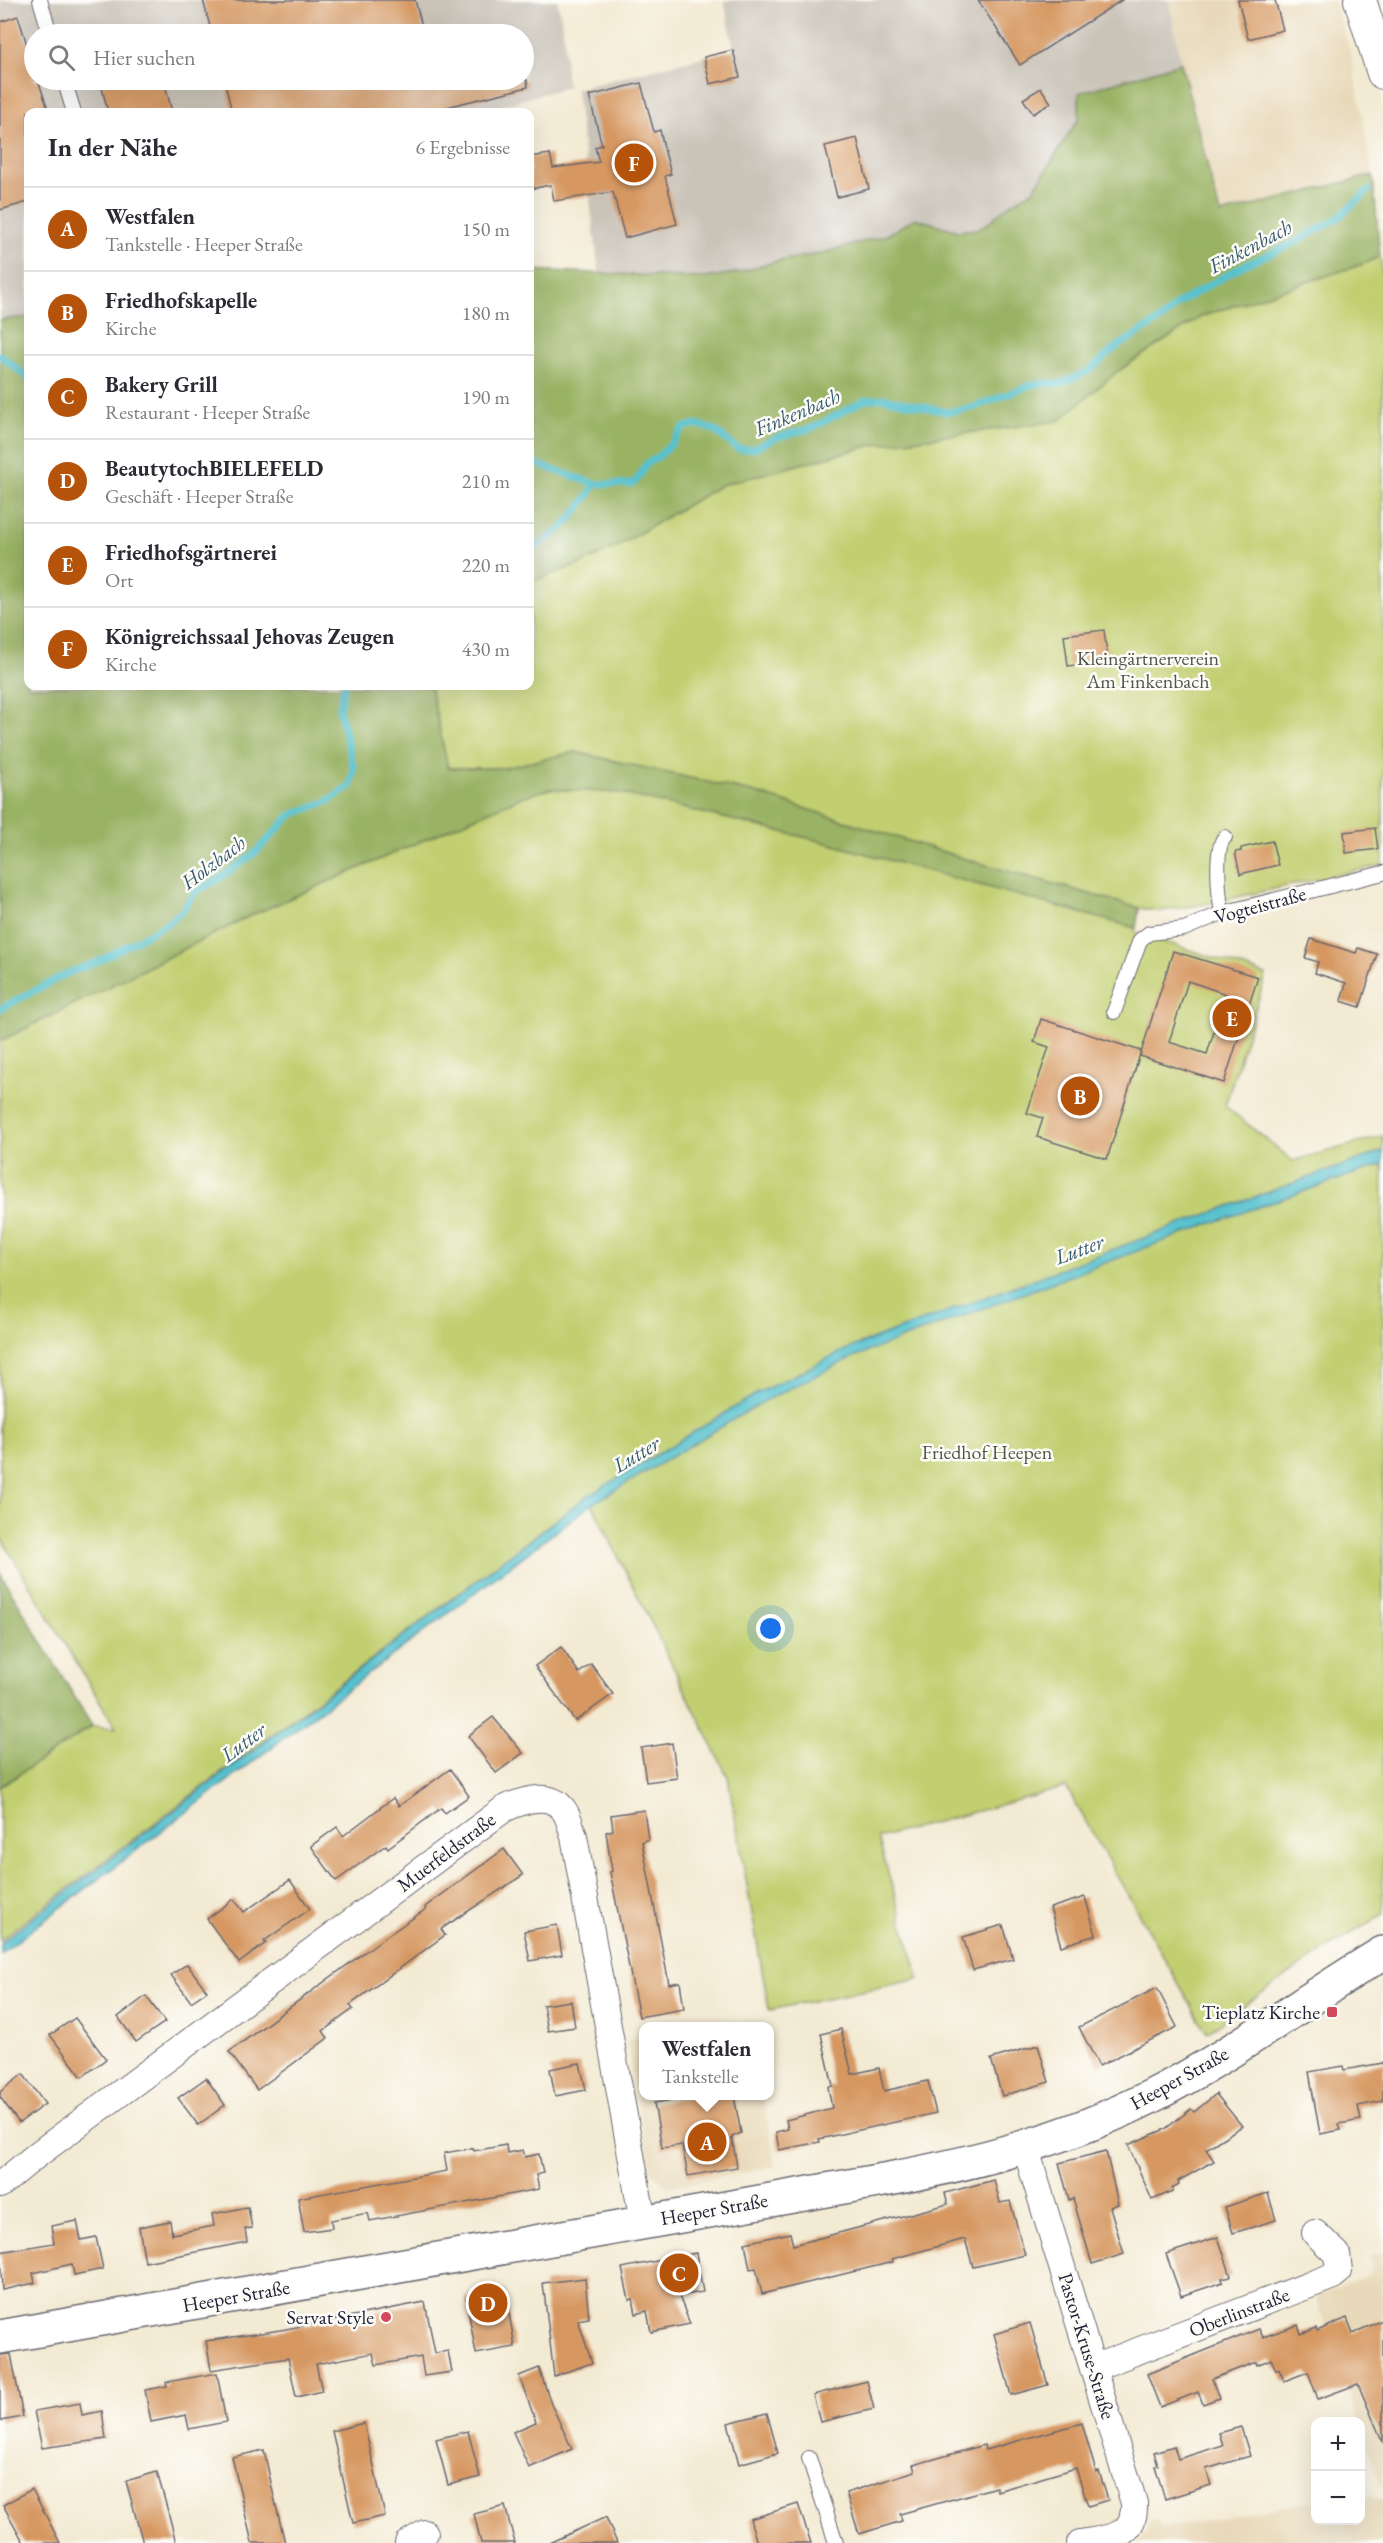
<!DOCTYPE html>
<html lang="de">
<head>
<meta charset="utf-8">
<style>
	body { margin:0; font-family:"EB Garamond",serif; background:#f2f2f3; color:#2b2b33 }
	.controls { position:absolute; right:18px; bottom:18px; display:grid; overflow:hidden; border-radius:12px; box-shadow:0 6px 24px #0002 }
	.controls button { width:54px; height:54px; display:grid; place-items:center; padding:0; border:0; border-bottom:2px solid #e1e1e2; background:#fff; color:#2b2b33; font:30px sans-serif }
	.you { position:absolute; left:771px; top:1629px; width:21px; height:21px; margin:-15px; border:4px solid #fff; border-radius:50%; background:#1a73e8; box-shadow:0 0 0 9px #1a73e833 }
	.badge { display:grid; place-items:center; width:39px; height:39px; border-radius:50%; background:#b45309; color:#fff; font-size:20px; font-weight:700 }
	.pin { position:absolute; translate:-50% -50%; border:3px solid #fff; box-shadow:0 2px 6px #0006 }
	.popup { position:absolute; left:639px; top:2022px; width:135px; height:78px; box-sizing:border-box; display:grid; place-content:center; border-radius:12px; background:#fff; filter:drop-shadow(0 2px 4px #0005); font-size:20px; white-space:nowrap; color:#7c7c81 }
	.popup b { font-size:22px; color:#2b2b33 }
	.popup::after { content:''; position:absolute; left:50%; top:100%; margin-left:-12px; border:12px solid transparent; border-top-color:#fff }
	.list { margin:0; padding:0; list-style:none }
	h2 { display:flex; justify-content:space-between; align-items:center; height:78px; margin:0; padding:0 24px; font-size:26px }
	h2 small { font-size:20px; font-weight:400; color:#7c7c81 }
	.list li { display:grid; grid-template-columns:39px 1fr auto; gap:18px; align-items:center; box-sizing:border-box; height:84px; padding:0 24px; border-top:2px solid #e1e1e2 }
	.list b { display:block; font-size:22px; white-space:nowrap }
	.list p { margin:0; font-size:20px; white-space:nowrap; color:#7c7c81 }
	.list em { font-size:20px; font-style:normal; color:#7c7c81 }
	.icon { flex:none; width:33px; height:33px; fill:none; stroke:currentColor; stroke-width:2; stroke-linecap:round; stroke-linejoin:round }
	.map { position:relative; flex:none; width:1383px; height:2543px; overflow:hidden }
	.search { position:absolute; background:#fff; box-shadow:0 6px 24px #0002; left:24px; top:24px; width:510px; height:66px; display:flex; align-items:center; gap:15px; box-sizing:border-box; padding:0 21px; border-radius:33px; color:#7c7c81; font-size:22px }
	.panel { position:absolute; background:#fff; box-shadow:0 6px 24px #0002; left:24px; top:108px; width:510px; height:582px; border-radius:12px }
	.map>svg:first-child { display:block }
	.built { fill:#e8d9ba }
	.industrial { fill:#c9c3b8; fill-rule:evenodd }
	.green { fill:#c2cf71; stroke:#727856; stroke-width:1.5 }
	.forest { fill:#99b263; stroke:#5e6a4f; stroke-width:1.5 }
	.water { fill:#55c1ce; stroke:#3c7284; stroke-width:1.5 }
	.lines { fill:none; stroke-linecap:round; stroke-linejoin:round }
	.stream { stroke:#55c1ce; stroke-width:7 }
	.building { fill:#d69761; fill-rule:evenodd }
	.service-casing { stroke:#6b6870; stroke-width:16 }
	.minor-casing { stroke:#6b6870; stroke-width:28 }
	.tertiary-casing { stroke:#6b6870; stroke-width:34 }
	.secondary-casing { stroke:#6b6870; stroke-width:36 }
	.service { stroke:#fff; stroke-width:14 }
	.minor { stroke:#fff; stroke-width:26 }
	.tertiary { stroke:#fff; stroke-width:32 }
	.secondary { stroke:#fff; stroke-width:33 }
	.poi-dot { fill:#d1495b; stroke:#fdfcf7; stroke-width:2 }
	.labels { text-anchor:middle; dominant-baseline:central; stroke-width:5; stroke-linejoin:round; paint-order:stroke }
	.park-label { font-size:20px; fill:#52564b; stroke:#fdfcf7 }
	.street-label { font-size:20px; fill:#22223b; stroke:#fdfcf7 }
	.poi-label { font-size:20px; fill:#22223b; stroke:#fdfcf7; text-anchor:end }
	.water-label { font-size:21px; font-style:italic; fill:#345a6e; stroke:#fdfcf7 }
</style>
</head>
<body>
<div class="map">
<svg width="1383" height="2543" viewBox="0 0 1383 2543">
	<rect width="100%" height="100%" fill="#fdfcf7"/>
	<filter id="ink" filterUnits="userSpaceOnUse"><feTurbulence type="fractalNoise" baseFrequency=".0167" numOctaves="2"/><feDisplacementMap in="SourceGraphic" scale="12" xChannelSelector="R" yChannelSelector="G"/><feConvolveMatrix kernelMatrix="1 2 1 2 8 2 1 2 1" color-interpolation-filters="sRGB"/></filter>
	<filter id="wash" filterUnits="userSpaceOnUse"><feTurbulence type="fractalNoise" baseFrequency=".008" numOctaves="4" result="noise"/><feDisplacementMap in="SourceGraphic" scale="24" xChannelSelector="R" yChannelSelector="G"/><feGaussianBlur stdDeviation="1.35" result="paint"/><feColorMatrix in="noise" values="0 0 0 0 0 0 0 0 0 0 0 0 0 0 0 0 0 1.4 0 .05"/><feComposite in="paint" operator="in"/></filter>
	<g filter="url(#wash)">
		<rect width="100%" height="100%" fill="#f3ead3"/>
		<g class="built">
			<path d="M1169,0H1334L1351,55L1373,175L1220,215L1181,63Z"/>
			<path d="M644,2037V2096H763L776,2166L667,2187L651,2172L626,2041Z"/>
			<path d="M1383,2253V2492L1316,2296L1367,2276L1372,2268L1370,2256Z"/>
			<path d="M1361,2495L1383,2499V2543H1136L1145,2534L1151,2520L1157,2518L1161,2529L1315,2501L1316,2520H1360Z"/>
		</g>
		<g class="industrial">
			<path d="M0,0H557L563,26L567,87L478,112H28V317L0,320ZM34,34H524V80H34Z"/>
			<path d="M724,0H1169L1181,63L1079,93V118L1033,191L1006,207L987,224L976,229L959,231L915,218L887,235L820,254L777,261L741,272L704,278L599,272L576,89L734,49Z"/>
		</g>
		<g class="green">
			<path d="M1380,256L1383,280V865L1201,905L1159,911L1139,908L972,861L756,793L575,752L504,768H448L430,686H530V582L580,564L616,547L721,485L873,445L1058,421L1118,371L1202,316L1366,263Z"/>
			<path d="M550,789L620,793L820,841L1136,928L1135,932L1266,975L1225,1106L1293,1161L1383,1136V1151L1228,1207L1238,1214L1383,1164V1915C1321,1949 1264,1991 1207,2033L1066,1787L878,1838L919,1979L769,2010L728,1777L592,1504L586,1497L0,1940V1787L92,1726L116,1728L0,1536V1041L252,915L524,796Z"/>
		</g>
		<g class="forest">
			<path d="M1181,63L1220,214L1373,175L1380,256L1366,263L1202,316L1118,371L1058,421L873,445L721,485L616,547L580,564L530,582V270L704,278L741,272L777,261L820,254L887,235L915,218L958,231L976,229L987,224L1006,207L1033,191L1079,118V93Z"/>
			<path d="M28,317V686H430L448,768H504L575,752L756,793L972,861L1139,908L1136,928L820,841L620,793L550,789L524,796L252,915L0,1041V320Z"/>
			<path d="M0,1573L92,1726L0,1787Z"/>
		</g>
		<path class="water" d="M1383,1151V1164L1212,1223L851,1358L763,1402L592,1504L0,1954V1943L586,1497L758,1393L847,1349L1221,1209Z"/>
		<g class="lines">
			<g class="stream">
				<path d="M0,355L28,378"/>
				<path d="M530,462L596,484H631L637,480L647,463L658,457L672,443L683,428L692,425L702,426L714,430L738,449H752L778,437L812,428L865,400L884,398L947,412L972,408L1034,384L1062,383L1089,371L1115,348L1165,317L1177,304L1242,266L1294,243L1338,218L1369,190"/>
				<path d="M530,550C563,532 575,515 596,484"/>
				<path d="M0,1009L68,973L97,962L166,924L181,912L195,892L216,881L255,853L291,815L328,801L350,787L354,769L339,710L344,686"/>
			</g>
		</g>
		<g id="blocks">
			<g class="building">
				<path d="M203,0H415L424,34H212Z"/>
				<path d="M978,0H1122L1020,65Z"/>
				<path d="M1238,0H1275L1283,30L1248,39Z"/>
				<path d="M18,16L34,67V80H38L49,112H28V202L0,210V22Z"/>
				<path d="M733,50L740,77L710,84L704,57Z"/>
				<path d="M100,80H164L172,112H108Z"/>
				<path d="M224,80H527L528,87L426,112H232Z"/>
				<path d="M641,83L654,132L660,130L665,152L671,174L665,176L677,224L625,238L613,192L554,201L551,185L530,189V157L550,154L553,168L599,162L595,147L602,145L589,96Z"/>
				<path d="M1041,88L1051,103L1033,114L1023,99Z"/>
				<path d="M857,138L869,189L837,197L825,146Z"/>
				<path d="M1104,630L1108,661L1068,666L1064,635Z"/>
				<path d="M1375,828L1378,849L1346,853L1344,832Z"/>
				<path d="M1272,841L1278,865L1240,874L1235,852L1241,851V848Z"/>
				<path d="M1311,939L1356,953L1358,948L1377,954L1360,1007L1341,1001L1346,983L1315,973L1318,962L1305,958Z"/>
				<path d="M1173,951L1258,977L1224,1083L1140,1056ZM1188,981L1226,994L1207,1054L1169,1042Z"/>
				<path d="M1041,1019L1141,1051L1107,1159L1037,1137L1043,1118L1027,1113L1049,1047L1034,1042Z"/>
				<path d="M561,1647L579,1673L591,1664L613,1694L575,1721L535,1666Z"/>
				<path d="M493,1717L523,1753L496,1773L468,1736Z"/>
				<path d="M672,1743L677,1778L646,1782L641,1748Z"/>
				<path d="M450,1769L469,1796L445,1813L441,1808L388,1848L386,1845L336,1881L311,1846L337,1827L343,1836L393,1798L399,1806Z"/>
				<path d="M644,1810L648,1839L642,1842L669,1984L680,1982L684,2009L639,2017L610,1872L612,1871L606,1832L613,1830L611,1815Z"/>
				<path d="M504,1849L523,1875L441,1929L445,1935L350,2005L353,2009L323,2031L328,2038L257,2090L229,2052L381,1940L426,1909L425,1907Z"/>
				<path d="M290,1880L310,1909L264,1941L266,1943L239,1963L207,1919L234,1899L244,1912Z"/>
				<path d="M1085,1897L1096,1935L1061,1946L1050,1908Z"/>
				<path d="M557,1925L562,1955L530,1961L524,1931Z"/>
				<path d="M1003,1925L1013,1959L973,1970L963,1937Z"/>
				<path d="M187,1964L207,1991L191,2002L171,1975Z"/>
				<path d="M1157,1988L1177,2027L1099,2066L1079,2027Z"/>
				<path d="M146,1996L165,2022L136,2042L118,2017Z"/>
				<path d="M571,2001L575,2027L548,2031L543,2005Z"/>
				<path d="M75,2018L106,2059L82,2077L50,2035Z"/>
				<path d="M841,2029L852,2074L879,2068L884,2091L928,2081L936,2113L819,2139L820,2142L779,2150L776,2132L788,2129L786,2120L832,2108L828,2087L833,2086L821,2034Z"/>
				<path d="M1038,2045L1049,2082L1002,2096L991,2059Z"/>
				<path d="M580,2063L586,2090L555,2096L550,2069Z"/>
				<path d="M1383,2063V2101L1358,2106L1361,2120L1339,2124L1341,2130L1320,2134L1309,2072L1343,2066L1344,2070Z"/>
				<path d="M23,2074L45,2104L19,2123L0,2097V2092Z"/>
				<path d="M206,2078L225,2105L198,2125L178,2098Z"/>
				<path d="M1216,2094L1242,2126L1206,2149L1214,2161L1178,2181L1179,2184L1172,2188L1173,2191L1152,2200L1128,2145L1165,2129L1191,2109L1194,2112Z"/>
				<path d="M699,2096H734L741,2133L732,2137L737,2167L688,2176L682,2145L662,2148L654,2103Z"/>
				<path d="M506,2145L507,2153L523,2150L525,2157L539,2154L543,2173L536,2175L539,2189L370,2221L368,2213L331,2220L332,2228L304,2232L298,2198L447,2171L444,2153L473,2148L474,2151Z"/>
				<path d="M1106,2151L1118,2204L1110,2207L1124,2254L1092,2264L1073,2198L1069,2200L1059,2163Z"/>
				<path d="M994,2180L1000,2203L1010,2201L1025,2255L973,2267L965,2239L892,2259L893,2262L762,2294L756,2268L750,2269L745,2243L790,2233L793,2245L948,2204L945,2193Z"/>
				<path d="M1268,2193L1276,2220L1233,2233L1225,2207Z"/>
				<path d="M248,2207L252,2228L245,2229L247,2242L145,2262L139,2227L170,2221L172,2234L214,2226L212,2214Z"/>
				<path d="M77,2221L81,2240L96,2237L103,2269L74,2275L72,2264L33,2273L35,2283L2,2290L0,2252L54,2243L51,2226Z"/>
				<path d="M1218,2237L1231,2276L1222,2278L1223,2282L1181,2296L1166,2254Z"/>
				<path d="M696,2253L703,2292L679,2296L690,2324L651,2332L647,2311L636,2314L633,2299L629,2300L622,2268Z"/>
				<path d="M585,2278L589,2318L578,2320L592,2363L554,2376L543,2283Z"/>
				<path d="M505,2291L515,2347L476,2354L466,2298Z"/>
				<path d="M425,2302L435,2353L448,2351L452,2372L424,2376L421,2357L376,2365L373,2353L316,2364L322,2391L296,2397L288,2358L211,2370L206,2341L281,2330Z"/>
				<path d="M1347,2318L1353,2333L1383,2320V2443L1358,2384L1318,2399L1308,2372L1284,2381L1279,2369L1276,2370L1271,2359L1257,2365L1256,2362L1212,2379L1219,2398L1203,2404L1198,2392L1160,2407L1147,2374L1259,2329L1263,2337L1298,2325L1301,2334L1316,2328L1317,2331Z"/>
				<path d="M1030,2323L1048,2385L1011,2395L994,2334Z"/>
				<path d="M11,2354L23,2417L0,2421V2355Z"/>
				<path d="M539,2368L551,2404L572,2449L529,2468L513,2432L536,2422L519,2376Z"/>
				<path d="M217,2373L226,2422L189,2429L186,2415L151,2422L145,2390L167,2386L166,2382Z"/>
				<path d="M867,2381L874,2409L820,2422L813,2395Z"/>
				<path d="M80,2403L82,2415L102,2411L106,2439L42,2448L34,2411Z"/>
				<path d="M767,2413L778,2453L739,2464L728,2423Z"/>
				<path d="M364,2423L385,2516L353,2523L332,2431Z"/>
				<path d="M1082,2423L1096,2472L1099,2471L1108,2500L1088,2506L1076,2468L997,2491L996,2487L900,2514L902,2521L859,2534L846,2493L915,2471L913,2465L931,2460L984,2445L985,2450Z"/>
				<path d="M1241,2427L1250,2456L1206,2469L1211,2485L1165,2499L1155,2466L1158,2465L1154,2452L1174,2446L1178,2459L1223,2445L1219,2433Z"/>
				<path d="M468,2431L480,2477L448,2485L436,2439Z"/>
				<path d="M264,2450L274,2497L285,2543H252L232,2457Z"/>
				<path d="M157,2472L170,2519L176,2543H143L126,2481Z"/>
				<path d="M32,2489L60,2543H24L3,2505Z"/>
				<path d="M798,2504L811,2543H757L750,2519Z"/>
				<path d="M505,2506L515,2543H481L474,2514Z"/>
				<path d="M606,2517L617,2543H549Z"/>
			</g>
		</g>
	</g>
	<g filter="url(#ink)">
		<use href="#blocks" fill-opacity="0" stroke="#6b6870" stroke-width="1.5"/>
		<g class="lines">
			<g class="service-casing">
				<g id="service">
					<path d="M40,0L50,34"/>
					<path d="M64,80L74,112"/>
					<path d="M1222,913C1219,897 1214,847 1225,837"/>
					<path d="M1114,1012L1140,940L1149,933L1184,929L1222,913L1383,873"/>
					<path d="M809,2458L836,2543"/>
				</g>
			</g>
			<g class="minor-casing">
				<g id="minor">
					<path d="M1025,2146L1134,2503C1136,2539 1107,2538 1080,2543"/>
					<path d="M0,2185L38,2154L504,1809C521,1801 549,1791 563,1809C569,1816 571,1828 574,1836L643,2222"/>
					<path d="M1093,2368L1333,2276L1339,2271L1337,2254L1315,2233"/>
					<path d="M408,2543L425,2533"/>
				</g>
			</g>
			<g class="tertiary-casing">
				<path id="tertiary" d="M1360,0L1383,73"/>
			</g>
			<g class="secondary-casing">
				<path id="secondary" d="M0,2337L889,2179C979,2162 1068,2139 1150,2097C1231,2056 1305,2000 1383,1953"/>
			</g>
			<use href="#service" class="service"/>
			<use href="#minor" class="minor"/>
			<use href="#tertiary" class="tertiary"/>
			<use href="#secondary" class="secondary"/>
		</g>
	</g>
	<g class="poi-dot">
		<rect x="1326" y="2006" width="12" height="12" rx="3"/>
		<circle cx="386" cy="2317" r="6"/>
	</g>
	<g class="labels">
		<g class="park-label">
			<text x="1148" y="658">Kleingärtnerverein<tspan x="1148" dy="23">Am Finkenbach</tspan></text>
			<text x="987" y="1452">Friedhof Heepen</text>
		</g>
		<g class="street-label">
			<text transform="translate(1260 905) rotate(-15)">Vogteistraße</text>
			<text transform="translate(446 1852) rotate(-37)">Muerfeldstraße</text>
			<text transform="translate(1179 2078) rotate(-29)">Heeper Straße</text>
			<text transform="translate(714 2209) rotate(-10)">Heeper Straße</text>
			<text transform="translate(236 2296) rotate(-10)">Heeper Straße</text>
			<text transform="translate(1239 2312) rotate(-21)">Oberlinstraße</text>
			<text transform="translate(1087 2346) rotate(73)">Pastor-Kruse-Straße</text>
		</g>
		<g class="poi-label">
			<text x="1320" y="2012">Tieplatz Kirche</text>
			<text x="374" y="2317">Servat Style</text>
		</g>
		<g class="water-label">
			<text transform="translate(1250 246) rotate(-28)">Finkenbach</text>
			<text transform="translate(797 412) rotate(-23)">Finkenbach</text>
			<text transform="translate(213 862) rotate(-37)">Holzbach</text>
			<text transform="translate(1079 1249) rotate(-20)">Lutter</text>
			<text transform="translate(636 1454) rotate(-31)">Lutter</text>
			<text transform="translate(243 1742) rotate(-37)">Lutter</text>
		</g>
	</g>
</svg>
<div class="controls">
<button>+</button>
<button>−</button>
</div>
<div class="you"></div>
<div class="pin badge" style="left:707px;top:2142px">A</div>
<div class="popup"><b>Westfalen</b>Tankstelle</div>
<div class="pin badge" style="left:1080px;top:1096px">B</div>
<div class="pin badge" style="left:679px;top:2273px">C</div>
<div class="pin badge" style="left:488px;top:2303px">D</div>
<div class="pin badge" style="left:1232px;top:1018px">E</div>
<div class="pin badge" style="left:634px;top:163px">F</div>
<div class="search"><svg class="icon" aria-label="search" viewBox="0 0 24 24"><circle cx="10" cy="10" r="6"/><path d="M15 15l6 6"/></svg>Hier suchen</div>
<section class="panel">
<h2>In der Nähe<small>6 Ergebnisse</small></h2>
<ul class="list">
<li><span class="badge">A</span><div><b>Westfalen</b><p>Tankstelle · Heeper Straße</p></div><em>150 m</em></li>
<li><span class="badge">B</span><div><b>Friedhofskapelle</b><p>Kirche</p></div><em>180 m</em></li>
<li><span class="badge">C</span><div><b>Bakery Grill</b><p>Restaurant · Heeper Straße</p></div><em>190 m</em></li>
<li><span class="badge">D</span><div><b>BeautytochBIELEFELD</b><p>Geschäft · Heeper Straße</p></div><em>210 m</em></li>
<li><span class="badge">E</span><div><b>Friedhofsgärtnerei</b><p>Ort</p></div><em>220 m</em></li>
<li><span class="badge">F</span><div><b>Königreichssaal Jehovas Zeugen</b><p>Kirche</p></div><em>430 m</em></li>
</ul>
</section>
</div>
</body>
</html>
